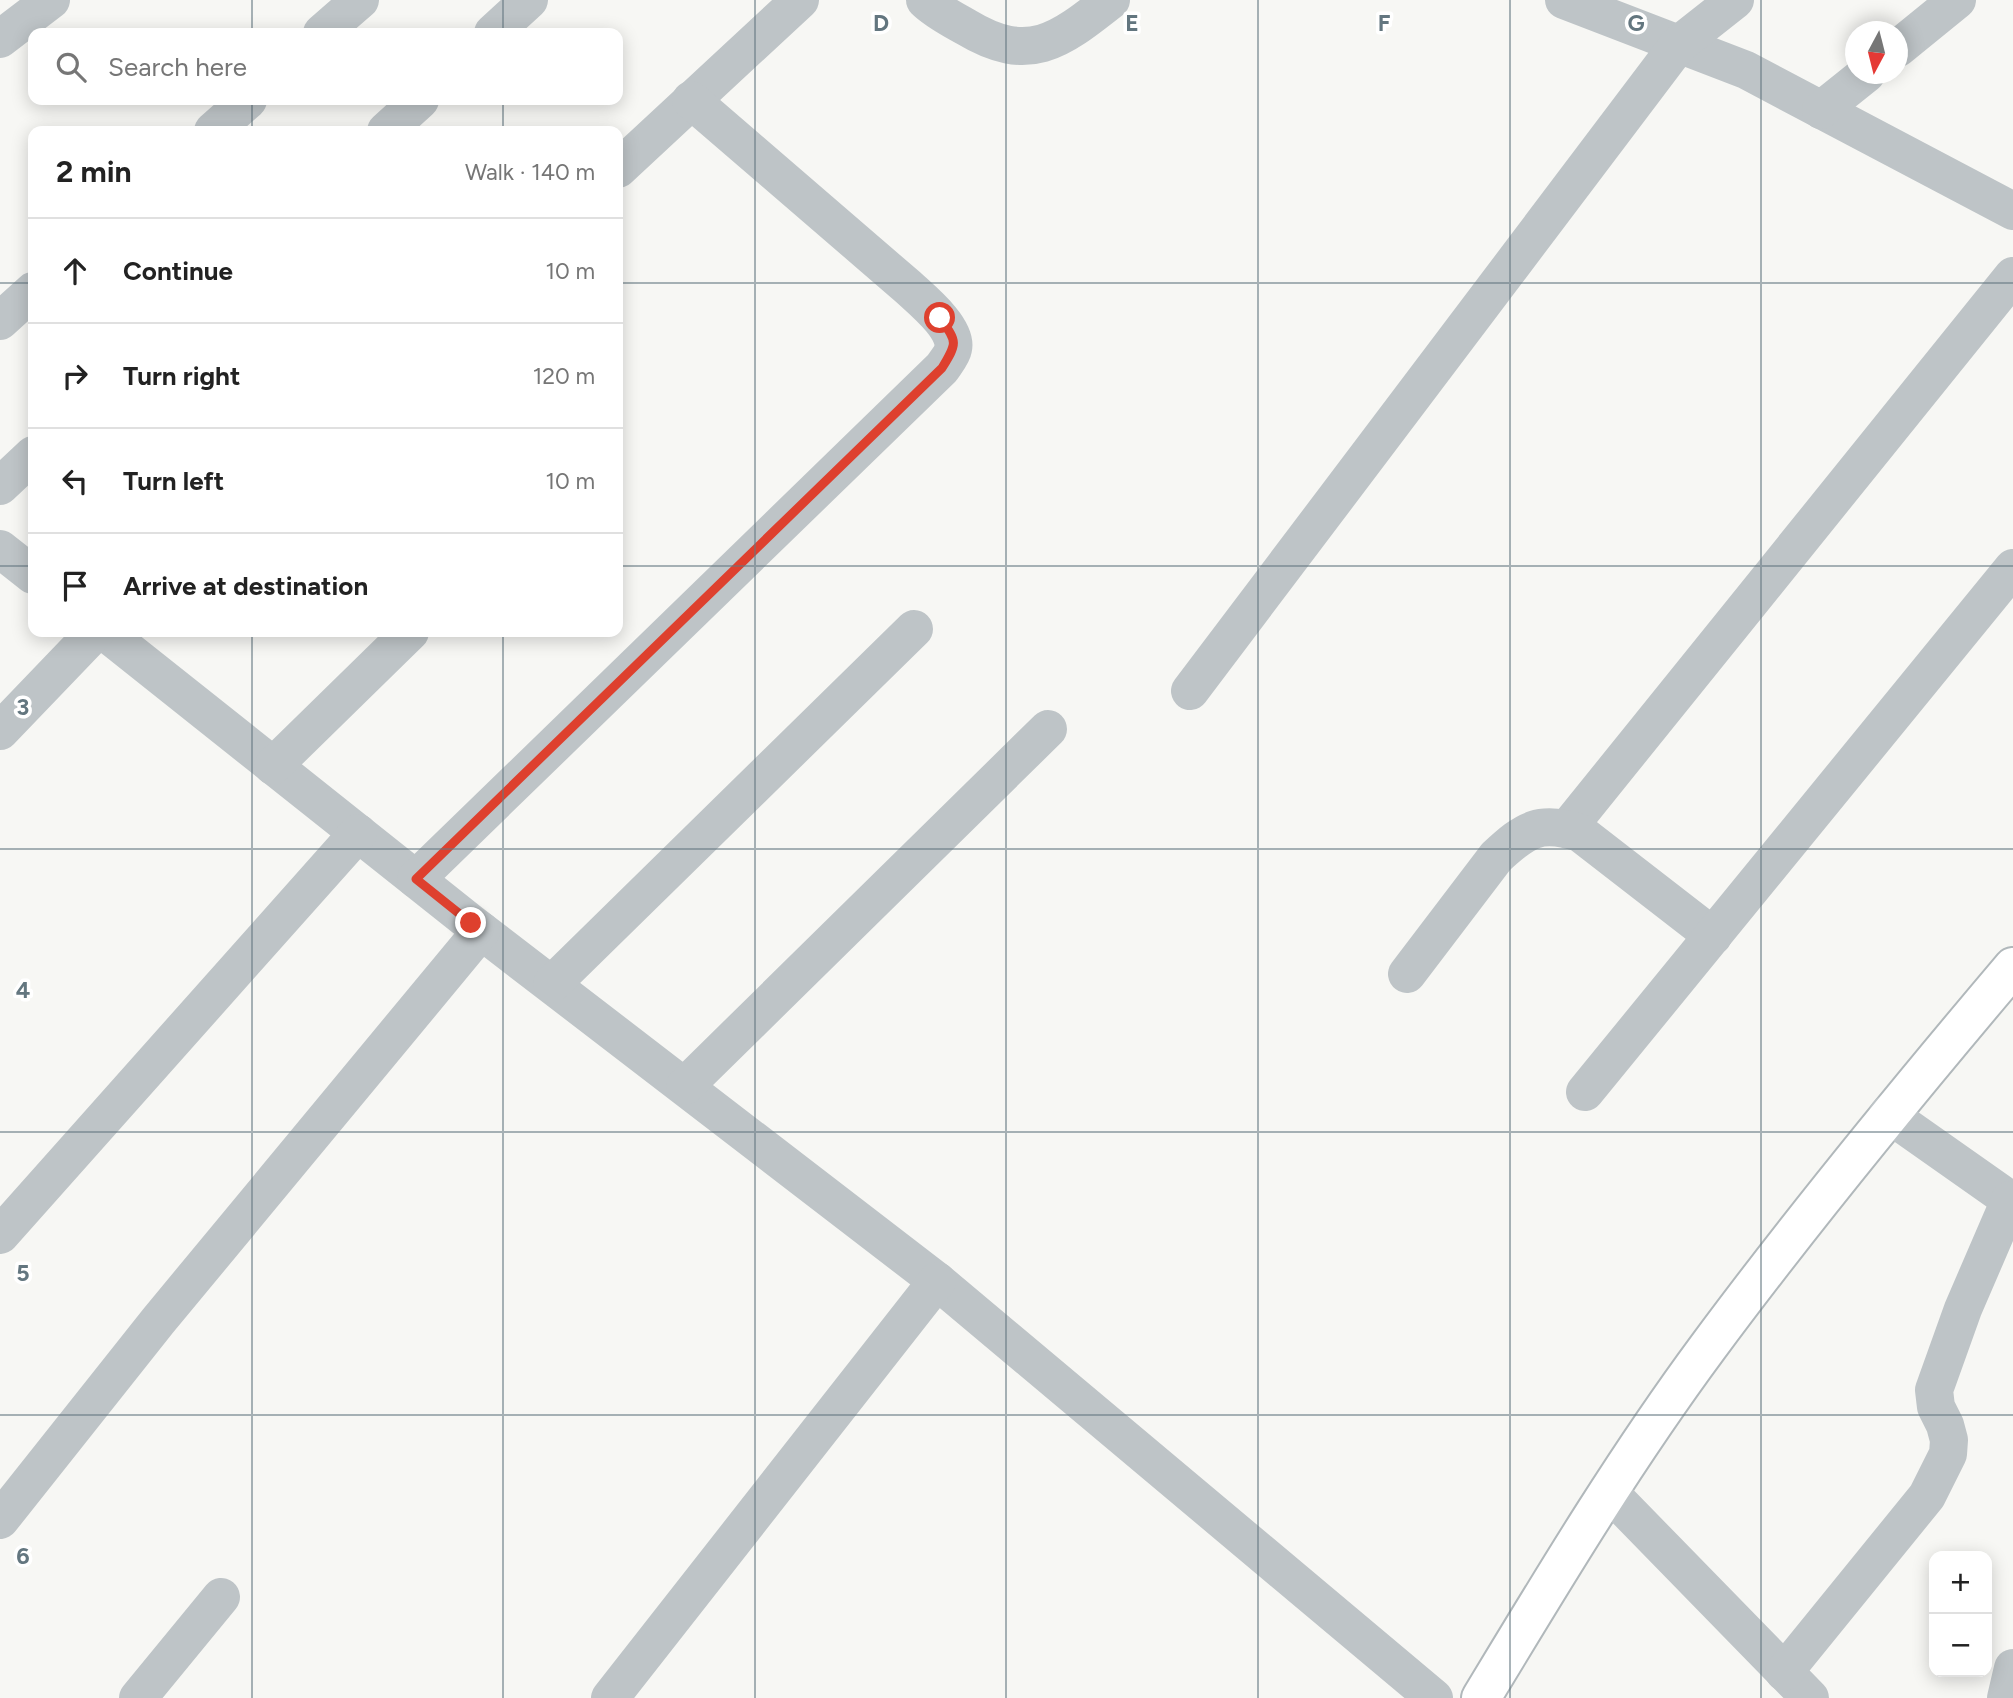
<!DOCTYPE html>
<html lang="en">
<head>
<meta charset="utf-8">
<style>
	body { margin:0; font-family:Figtree,sans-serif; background:#f2f2f2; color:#222 }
	.controls { position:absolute; right:21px; bottom:21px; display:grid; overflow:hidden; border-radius:14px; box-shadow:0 4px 18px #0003 }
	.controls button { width:63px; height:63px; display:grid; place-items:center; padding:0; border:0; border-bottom:2px solid #e0e0e0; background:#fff; color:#222; font:35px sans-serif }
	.compass { position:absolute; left:1845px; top:21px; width:63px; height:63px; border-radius:50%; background:#fff; box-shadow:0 4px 18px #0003; rotate:187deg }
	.stop { position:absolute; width:21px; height:21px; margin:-16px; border:5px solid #de402e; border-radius:50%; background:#fff }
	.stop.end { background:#de402e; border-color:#fff; box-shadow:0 2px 7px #0008 }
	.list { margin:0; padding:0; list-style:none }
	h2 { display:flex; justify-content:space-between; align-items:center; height:91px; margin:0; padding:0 28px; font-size:30px }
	h2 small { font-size:23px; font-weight:400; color:#767676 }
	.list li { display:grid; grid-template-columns:46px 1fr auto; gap:21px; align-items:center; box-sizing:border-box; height:105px; padding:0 28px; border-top:2px solid #e0e0e0 }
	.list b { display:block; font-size:26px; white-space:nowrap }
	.list em { font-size:23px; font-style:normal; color:#767676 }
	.icon { flex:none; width:38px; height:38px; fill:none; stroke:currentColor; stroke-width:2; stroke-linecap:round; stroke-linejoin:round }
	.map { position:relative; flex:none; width:2013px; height:1698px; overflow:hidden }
	.search { position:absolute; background:#fff; box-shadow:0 4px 18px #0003; left:28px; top:28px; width:595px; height:77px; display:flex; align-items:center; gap:18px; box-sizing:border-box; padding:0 24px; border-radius:14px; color:#767676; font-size:26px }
	.panel { position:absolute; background:#fff; box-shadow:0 4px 18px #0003; left:28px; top:126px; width:595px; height:511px; border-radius:14px }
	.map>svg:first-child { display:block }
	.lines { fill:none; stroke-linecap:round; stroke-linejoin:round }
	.secondary-casing { stroke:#b1b8bb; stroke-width:42 }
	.street { stroke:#bec4c7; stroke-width:38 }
	.secondary { stroke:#fff; stroke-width:38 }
	.route { stroke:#de402e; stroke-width:9 }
	.grid { fill:none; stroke:#63767f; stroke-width:2; stroke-opacity:0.55 }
	.grid-label { font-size:23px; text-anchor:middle; font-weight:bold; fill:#63767f; stroke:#fff; stroke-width:7; stroke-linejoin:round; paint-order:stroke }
</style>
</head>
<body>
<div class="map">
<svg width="2013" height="1698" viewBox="0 0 2013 1698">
	<rect width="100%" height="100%" fill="#f7f7f4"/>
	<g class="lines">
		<g class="secondary-casing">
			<path id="secondary" d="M1481,1698C1553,1579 1625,1459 1708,1347C1805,1216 1908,1091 2013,967"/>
		</g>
		<g class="street">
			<path d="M925,0C936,11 952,19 966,27C1029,65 1059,41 1111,0"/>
			<path d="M1564,0L1746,70L2013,211"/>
			<path d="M322,33L360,0"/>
			<path d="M493,33L529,0"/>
			<path d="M0,39L51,0"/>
			<path d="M1898,48L1957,0"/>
			<path d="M1821,110L1866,74"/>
			<path d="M213,131L248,100"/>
			<path d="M386,131L420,100"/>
			<path d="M618,169L800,0"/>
			<path d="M0,321L33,291"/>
			<path d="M0,486L33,455"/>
			<path d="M0,549L33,575"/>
			<path d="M105,632L471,923L937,1281L1434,1698"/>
			<path d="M1190,691L1678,45L1735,0"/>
			<path d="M0,731L95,632"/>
			<path d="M273,766L410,632"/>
			<path d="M1567,829L2013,276"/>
			<path d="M416,879L942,368C946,362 952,355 953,349C958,329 922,300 908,287L691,100"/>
			<path d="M1407,974L1496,857C1526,829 1540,820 1580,833L1713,936"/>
			<path d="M552,984L914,629"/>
			<path d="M685,1086L1048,729"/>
			<path d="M1585,1092L2013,568"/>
			<path d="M1888,1114L2013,1202"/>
			<path d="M0,1235L358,833"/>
			<path d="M1609,1492L1810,1698"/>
			<path d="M0,1520L158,1321L481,931"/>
			<path d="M1784,1672L1927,1496L1948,1454L1949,1440L1945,1425L1936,1407L1934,1390L1963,1309L2010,1200"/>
			<path d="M138,1698L221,1597"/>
			<path d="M610,1698L937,1281"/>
			<path d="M2006,1698L2013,1668"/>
		</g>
		<use href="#secondary" class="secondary"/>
	</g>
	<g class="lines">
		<path class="route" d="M471,923L416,879L942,368C958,342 957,342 940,318"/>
	</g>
	<path class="grid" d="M252,0V33M503,0V33M755,0V1698M1006,0V1698M1258,0V1698M1510,0V1698M1761,0V1698M252,100V131M503,100V131M0,283H33M618,283H2013M0,566H33M618,566H2013M252,632V1698M503,632V1698M0,849H2013M0,1132H2013M0,1415H2013"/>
	<g class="grid-label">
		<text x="881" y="31">D</text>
		<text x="1132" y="31">E</text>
		<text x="1384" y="31">F</text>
		<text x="1636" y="31">G</text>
		<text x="23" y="715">3</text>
		<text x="23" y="998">4</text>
		<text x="23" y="1281">5</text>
		<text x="23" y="1564">6</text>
	</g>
</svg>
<div class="controls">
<button>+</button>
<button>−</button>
</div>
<svg class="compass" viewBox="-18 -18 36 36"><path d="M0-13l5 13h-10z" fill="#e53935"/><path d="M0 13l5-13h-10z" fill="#767676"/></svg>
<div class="stop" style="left:940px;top:318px"></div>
<div class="stop end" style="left:471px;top:923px"></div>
<div class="search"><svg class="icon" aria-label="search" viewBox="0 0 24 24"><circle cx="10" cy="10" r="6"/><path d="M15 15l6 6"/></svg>Search here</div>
<section class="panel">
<h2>2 min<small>Walk · 140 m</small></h2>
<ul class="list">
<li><svg class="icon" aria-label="ahead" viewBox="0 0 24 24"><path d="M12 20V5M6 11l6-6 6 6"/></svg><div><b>Continue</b></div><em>10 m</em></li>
<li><svg class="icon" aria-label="right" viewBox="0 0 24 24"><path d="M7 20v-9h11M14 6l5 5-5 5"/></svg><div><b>Turn right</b></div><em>120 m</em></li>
<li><svg class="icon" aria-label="left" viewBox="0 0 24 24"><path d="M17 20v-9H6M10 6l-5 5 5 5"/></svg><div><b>Turn left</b></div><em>10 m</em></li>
<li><svg class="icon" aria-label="arrive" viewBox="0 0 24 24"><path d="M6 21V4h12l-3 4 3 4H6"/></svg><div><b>Arrive at destination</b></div></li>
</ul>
</section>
</div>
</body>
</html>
